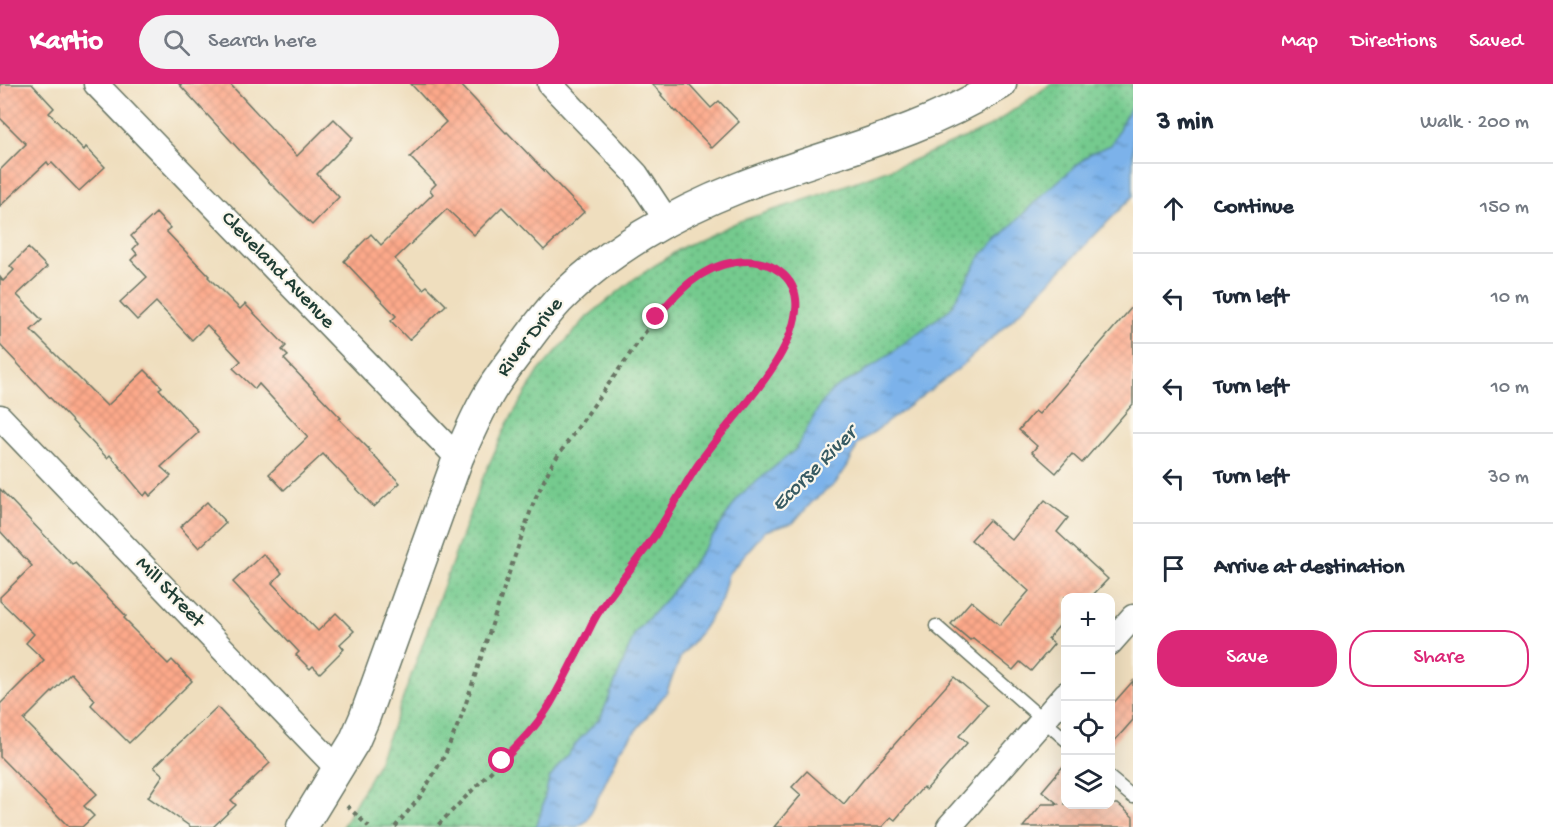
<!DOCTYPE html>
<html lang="en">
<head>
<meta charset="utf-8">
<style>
	body { margin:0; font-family:"Gochi Hand",sans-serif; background:#f2f2f3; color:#1f2937 }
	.controls { position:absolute; right:18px; bottom:18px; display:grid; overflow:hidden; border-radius:12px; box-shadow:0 6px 24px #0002 }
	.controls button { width:54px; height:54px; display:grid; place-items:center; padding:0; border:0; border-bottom:2px solid #e0e1e3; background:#fff; color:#1f2937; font:30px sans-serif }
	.stop { position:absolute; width:18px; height:18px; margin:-14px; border:4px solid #db2777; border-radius:50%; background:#fff }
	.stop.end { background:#db2777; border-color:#fff; box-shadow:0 2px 6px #0008 }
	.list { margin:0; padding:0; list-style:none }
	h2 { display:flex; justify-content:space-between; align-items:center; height:78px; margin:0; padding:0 24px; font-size:26px }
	h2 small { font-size:20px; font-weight:400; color:#747a83 }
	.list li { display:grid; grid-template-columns:39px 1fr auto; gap:18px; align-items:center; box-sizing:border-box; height:90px; padding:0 24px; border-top:2px solid #e0e1e3 }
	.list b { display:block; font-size:22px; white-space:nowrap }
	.list em { font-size:20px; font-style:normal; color:#747a83 }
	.actions { display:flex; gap:12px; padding:18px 24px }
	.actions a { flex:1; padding:14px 0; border:2px solid #db2777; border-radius:24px; text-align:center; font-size:21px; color:#db2777 }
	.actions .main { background:#db2777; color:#fff }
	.icon { flex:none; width:33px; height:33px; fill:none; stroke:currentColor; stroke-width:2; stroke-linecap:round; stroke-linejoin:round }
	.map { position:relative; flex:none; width:1133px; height:743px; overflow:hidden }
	header { display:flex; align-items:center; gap:36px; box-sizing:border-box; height:84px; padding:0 30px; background:#db2777; color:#fff }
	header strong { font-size:28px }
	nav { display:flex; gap:33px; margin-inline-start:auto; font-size:21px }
	.search { width:420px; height:54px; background:#f2f2f3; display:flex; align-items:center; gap:15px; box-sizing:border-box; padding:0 21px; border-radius:33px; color:#747a83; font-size:22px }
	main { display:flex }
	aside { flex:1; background:#fff }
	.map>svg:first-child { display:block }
	.park { fill:url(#park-dots); stroke:#4a8461; stroke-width:1.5 }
	.water { fill:url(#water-ripples); stroke:#4d788f; stroke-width:1.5 }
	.building { fill:url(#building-cross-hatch) }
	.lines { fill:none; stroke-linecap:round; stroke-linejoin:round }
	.service-casing { stroke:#687564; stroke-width:15 }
	.minor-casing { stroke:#687564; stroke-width:27 }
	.tertiary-casing { stroke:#687564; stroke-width:33 }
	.path { stroke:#687564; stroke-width:4; stroke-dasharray:4.5 4.5; stroke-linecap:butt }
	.service { stroke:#fff; stroke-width:12 }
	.minor { stroke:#fff; stroke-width:24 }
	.tertiary { stroke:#fff; stroke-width:30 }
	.route { stroke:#db2777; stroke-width:8 }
	.labels { text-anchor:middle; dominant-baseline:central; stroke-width:4.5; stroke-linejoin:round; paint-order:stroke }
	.street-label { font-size:21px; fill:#1f3d34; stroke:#fbf7ec }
	.water-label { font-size:22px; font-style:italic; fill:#365a62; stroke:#fbf7ec }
</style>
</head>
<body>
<header>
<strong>Kartio</strong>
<div class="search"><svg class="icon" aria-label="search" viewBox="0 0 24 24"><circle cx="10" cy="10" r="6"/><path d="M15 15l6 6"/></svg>Search here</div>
<nav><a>Map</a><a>Directions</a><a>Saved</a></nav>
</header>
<main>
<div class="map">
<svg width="1133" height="743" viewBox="0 0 1133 743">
	<defs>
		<pattern id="park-dots" width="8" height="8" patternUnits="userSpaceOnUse" patternTransform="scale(1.5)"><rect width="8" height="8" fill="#74ca8e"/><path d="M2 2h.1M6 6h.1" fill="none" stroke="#5fa575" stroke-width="1.8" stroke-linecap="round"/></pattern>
		<pattern id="water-ripples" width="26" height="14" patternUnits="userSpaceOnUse" patternTransform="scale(1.5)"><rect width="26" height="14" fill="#7bb2ea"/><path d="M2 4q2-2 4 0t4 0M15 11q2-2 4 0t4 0" fill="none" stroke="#6492be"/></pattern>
		<pattern id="building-cross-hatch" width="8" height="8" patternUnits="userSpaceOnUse" patternTransform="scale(1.5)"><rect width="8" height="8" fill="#fda98a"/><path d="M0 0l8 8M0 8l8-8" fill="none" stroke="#d89278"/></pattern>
	</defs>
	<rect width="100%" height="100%" fill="#fbf7ec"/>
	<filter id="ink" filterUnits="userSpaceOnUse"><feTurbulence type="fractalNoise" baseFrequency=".0167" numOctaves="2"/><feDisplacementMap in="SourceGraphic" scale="12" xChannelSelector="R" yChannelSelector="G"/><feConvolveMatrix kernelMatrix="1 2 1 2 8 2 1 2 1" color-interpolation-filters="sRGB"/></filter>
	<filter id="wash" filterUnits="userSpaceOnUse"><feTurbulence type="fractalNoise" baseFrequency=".008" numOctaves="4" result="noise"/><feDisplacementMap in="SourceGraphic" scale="24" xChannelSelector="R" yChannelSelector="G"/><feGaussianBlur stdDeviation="1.35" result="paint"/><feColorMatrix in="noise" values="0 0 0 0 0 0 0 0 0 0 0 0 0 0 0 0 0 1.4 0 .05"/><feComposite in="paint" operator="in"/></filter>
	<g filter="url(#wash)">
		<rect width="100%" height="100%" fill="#efdebe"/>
		<path class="park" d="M1051,0H1133V73L741,462L552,743H342L375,685L395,636L482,396L507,340L539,287L587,233L634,195L683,163L740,137L808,115L909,78L989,43Z"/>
		<path class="water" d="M1133,20V112L1015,233L957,286L858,360L848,381L835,400L813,417L793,439L765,447L728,490L721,517L703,545L681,572L666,609L621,665L587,737L577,743H536L541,728L549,695L577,658L601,633L635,549L668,513L716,448L739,412L796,365L819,323L831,307L869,285L950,225L980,173L1043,110L1091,69L1111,61L1125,33Z"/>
		<g id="blocks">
			<g class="building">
				<path d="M0,0H32L54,24L49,29L84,66L86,63L105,83L79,107L52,79L49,81L47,78L0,122V86L26,60L0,34Z"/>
				<path d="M179,0H230L297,72L334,35L353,54L317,90L339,113L312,141L265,94Z"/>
				<path d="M411,0H460L506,49L507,48L584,128L544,166L502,123L474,151L447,125L395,175L423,205L427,202L446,221L409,256L391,237L396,232L344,177L371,150L381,161L433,110L430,106L436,100L410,73L446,38Z"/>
				<path d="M652,0H689L711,24L719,17L739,38L712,64L677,27L676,28L661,11L662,10Z"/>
				<path d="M156,129L170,144L166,147L209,192L208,193L240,225L245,220L286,262L282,266L288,272L284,275L341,334L339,335L370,366L369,367L400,399L374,423L323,370L284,406L269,390L308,353L259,300L255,305L233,284L241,277L207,241L192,256L156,218L137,236L120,218L147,193L131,176L137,170L133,165L138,160L131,152Z"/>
				<path d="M28,164L47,183L17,211L42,236L31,246L107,322L145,286L162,303L159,305L199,348L161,383L171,392L150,412L147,408L144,412L110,371L107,374L0,261V193L3,197L14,186L10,182Z"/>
				<path d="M1133,222V320L1082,379L1072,370L1056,389L1032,368L1037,362L1019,346L1035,327L1039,330Z"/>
				<path d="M0,405L73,481L75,479L126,532L124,534L132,542L131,543L168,580L172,576L192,597L129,659L91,621L95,616L71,589L24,636L97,710L84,722L94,732L82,743H69L0,673V620L44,576L26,559L34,550L0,517V513L32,482L0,447Z"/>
				<path d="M1045,416L1068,434L1057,448L1108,495L1091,513H1065V535L1048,555L1054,560L1031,587L1020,578L1013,586L973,554L970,556L951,540L971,517L1000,541L1029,507L971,456L989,436L1012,456Z"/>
				<path d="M207,418L226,439L199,464L180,443Z"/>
				<path d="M263,470L282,489L272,499L318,547L336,529L354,547L340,560L344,565L320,589L313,582L310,585L296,571L299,568L233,498Z"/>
				<path d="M954,593L987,621L959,652L967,659L926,706L923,703L895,736L891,733L882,743H774L801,711L792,703L807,687L844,720L863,696Z"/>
				<path d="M1133,597V636L1110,662V623Z"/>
				<path d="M217,623L270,679L231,716L236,721L213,743H191L148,713L163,691L154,683Z"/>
				<path d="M1065,680V720H1118L1133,733V743H1023L1042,720H1058L1042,707Z"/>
			</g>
		</g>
	</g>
	<g filter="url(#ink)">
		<use href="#blocks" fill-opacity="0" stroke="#687564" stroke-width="1.5"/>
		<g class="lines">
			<g class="service-casing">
				<g id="service">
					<path d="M936,542L1066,656"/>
					<path d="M1110,694L1133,713"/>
				</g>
			</g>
			<g class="minor-casing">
				<g id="minor">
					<path d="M96,0L458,374"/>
					<path d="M550,0L636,90L667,137"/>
					<path d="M0,333L338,685"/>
					<path d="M1110,559L1133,533"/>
					<path d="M949,743L1066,610"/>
				</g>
			</g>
			<g class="tertiary-casing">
				<path id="tertiary" d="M302,743L354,658L364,635L458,374C469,349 480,323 495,300C504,286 515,273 524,260C535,245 546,230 558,217C607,167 674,129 738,104C795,81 854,66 911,44C942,32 972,17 1001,0"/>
			</g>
			<g class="path">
				<path d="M347,722L369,743"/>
				<path d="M395,743L420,713L445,671L462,631L510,486L534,417L552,380L656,233L677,209L708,186L726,179L743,177H758L770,181L786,194L795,210L796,219V227L790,249L776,278L701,376L658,446L599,527L549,622L529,649L436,743"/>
			</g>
			<use href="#service" class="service"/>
			<use href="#minor" class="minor"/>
			<use href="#tertiary" class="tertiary"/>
		</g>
	</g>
	<g class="lines" filter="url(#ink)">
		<path class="route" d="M502,677C519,660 536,643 549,622C562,600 573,576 585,554C590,544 594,534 600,526C619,498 641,473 659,445C674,422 686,397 702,375C731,333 790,279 796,227C800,191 767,173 736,178C701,182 678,208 656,233"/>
	</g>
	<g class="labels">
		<g class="street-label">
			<text transform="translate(277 187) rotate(46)">Cleveland Avenue</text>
			<text transform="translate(531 254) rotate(-52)">River Drive</text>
			<text transform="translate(169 509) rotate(46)">Mill Street</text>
		</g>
		<g class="water-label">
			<text transform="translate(815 386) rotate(-45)">Ecorse River</text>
		</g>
	</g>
</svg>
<div class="controls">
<button>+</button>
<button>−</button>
<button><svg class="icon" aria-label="locate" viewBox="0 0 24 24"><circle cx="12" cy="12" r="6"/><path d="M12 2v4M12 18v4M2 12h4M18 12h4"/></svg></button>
<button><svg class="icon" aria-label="layers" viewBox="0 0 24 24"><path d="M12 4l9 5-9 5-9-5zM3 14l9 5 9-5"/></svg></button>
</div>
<div class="stop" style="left:502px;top:677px"></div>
<div class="stop end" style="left:656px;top:233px"></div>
</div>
<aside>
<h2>3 min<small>Walk · 200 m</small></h2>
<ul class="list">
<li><svg class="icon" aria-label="ahead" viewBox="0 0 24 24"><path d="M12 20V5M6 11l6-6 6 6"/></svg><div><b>Continue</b></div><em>150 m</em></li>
<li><svg class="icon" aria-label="left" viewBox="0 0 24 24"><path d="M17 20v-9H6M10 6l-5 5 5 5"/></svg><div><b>Turn left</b></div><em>10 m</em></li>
<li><svg class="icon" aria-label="left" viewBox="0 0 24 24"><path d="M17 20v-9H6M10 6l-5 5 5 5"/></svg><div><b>Turn left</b></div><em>10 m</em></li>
<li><svg class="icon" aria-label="left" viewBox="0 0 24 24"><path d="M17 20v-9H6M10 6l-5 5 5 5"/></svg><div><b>Turn left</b></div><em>30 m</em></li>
<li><svg class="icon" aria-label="arrive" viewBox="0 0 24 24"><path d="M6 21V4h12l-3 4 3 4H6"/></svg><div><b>Arrive at destination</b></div></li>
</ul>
<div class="actions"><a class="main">Save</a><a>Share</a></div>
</aside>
</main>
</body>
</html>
